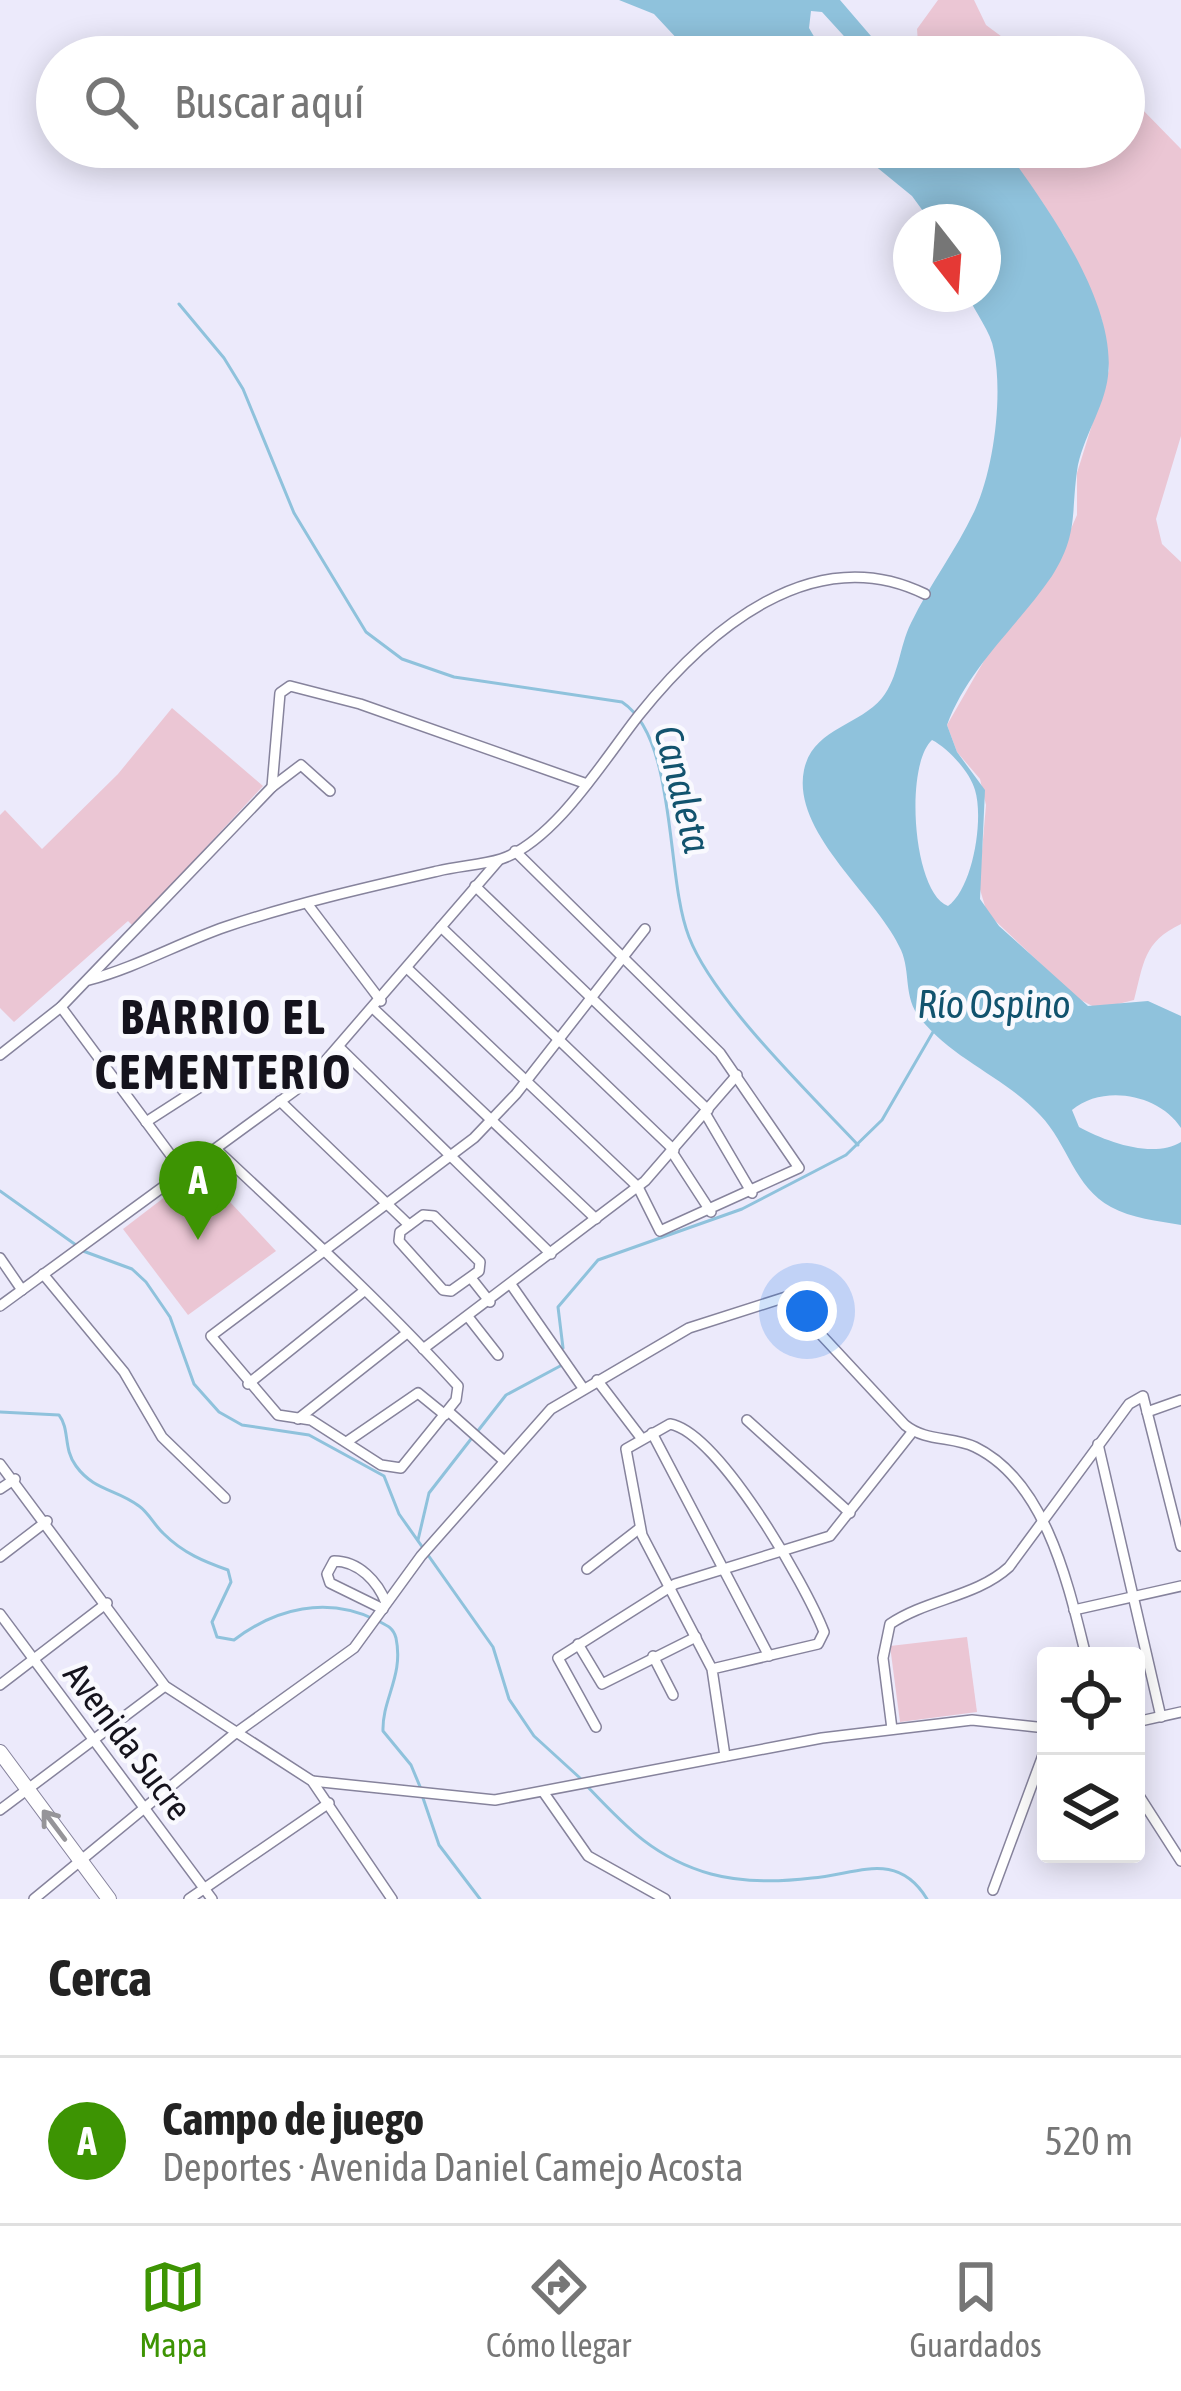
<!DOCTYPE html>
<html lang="es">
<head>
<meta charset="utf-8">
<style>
	body { margin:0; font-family:"Asap Condensed",sans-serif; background:#f6f6f6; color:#222 }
	.controls { position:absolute; right:36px; bottom:36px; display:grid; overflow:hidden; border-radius:12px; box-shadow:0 6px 30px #0003 }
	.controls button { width:108px; height:108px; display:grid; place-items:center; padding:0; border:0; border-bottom:3px solid #e0e0e0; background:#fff; color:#222; font:60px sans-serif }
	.compass { position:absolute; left:893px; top:204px; width:108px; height:108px; border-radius:50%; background:#fff; box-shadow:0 6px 30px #0003; rotate:163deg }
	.you { position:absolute; left:807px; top:1311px; width:42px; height:42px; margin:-30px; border:9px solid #fff; border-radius:50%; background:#1a73e8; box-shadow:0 0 0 18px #1a73e833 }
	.badge { display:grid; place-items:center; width:78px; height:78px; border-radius:50%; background:#3d9403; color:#fff; font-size:39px; font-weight:700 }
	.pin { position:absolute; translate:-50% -99px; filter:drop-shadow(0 3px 6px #0008) }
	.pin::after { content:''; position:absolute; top:63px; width:42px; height:36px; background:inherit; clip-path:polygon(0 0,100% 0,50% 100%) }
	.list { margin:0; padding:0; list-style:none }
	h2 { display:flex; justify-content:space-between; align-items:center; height:156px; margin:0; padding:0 48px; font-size:51px }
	h2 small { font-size:39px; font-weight:400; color:#767676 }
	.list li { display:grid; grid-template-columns:78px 1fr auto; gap:36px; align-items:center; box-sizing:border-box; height:168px; padding:0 48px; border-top:3px solid #e0e0e0 }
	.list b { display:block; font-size:45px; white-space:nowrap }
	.list p { margin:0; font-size:39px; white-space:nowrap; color:#767676 }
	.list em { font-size:39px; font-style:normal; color:#767676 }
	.icon { flex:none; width:66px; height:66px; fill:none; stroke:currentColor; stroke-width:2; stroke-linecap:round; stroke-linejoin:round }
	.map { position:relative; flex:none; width:1181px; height:1899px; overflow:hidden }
	.search { position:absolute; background:#fff; box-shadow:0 6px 30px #0003; left:36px; right:36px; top:36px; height:132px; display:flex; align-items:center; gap:30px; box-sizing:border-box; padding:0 42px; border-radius:66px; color:#767676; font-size:45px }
	.sheet { height:324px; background:#fff }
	nav { display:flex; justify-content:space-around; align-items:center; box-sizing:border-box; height:168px; border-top:3px solid #e0e0e0; background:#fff; font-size:33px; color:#767676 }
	nav a { display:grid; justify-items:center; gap:6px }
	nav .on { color:#3d9403 }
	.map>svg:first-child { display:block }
	.green { fill:#ebc6d4 }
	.water { fill:#8fc2dc; fill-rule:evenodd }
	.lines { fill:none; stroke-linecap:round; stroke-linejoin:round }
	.stream { stroke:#8fc2dc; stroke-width:3 }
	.minor-casing { stroke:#86839c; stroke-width:12 }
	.secondary-casing { stroke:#86839c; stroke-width:16 }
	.minor { stroke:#fff; stroke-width:9 }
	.secondary { stroke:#fff; stroke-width:14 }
	.oneway { stroke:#969599 }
	.labels { text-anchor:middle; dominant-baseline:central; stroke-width:9; stroke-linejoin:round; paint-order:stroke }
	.street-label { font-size:36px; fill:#15131d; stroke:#f9f9fe }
	.water-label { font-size:39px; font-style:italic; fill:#12536e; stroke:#f9f9fe }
	.district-label { font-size:48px; font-weight:bold; letter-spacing:3px; fill:#15131d; stroke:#f9f9fe }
</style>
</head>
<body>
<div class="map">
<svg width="1181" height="1899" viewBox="0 0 1181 1899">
	<rect width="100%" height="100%" fill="#eceafb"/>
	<g class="green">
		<path d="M938,0H974L986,25L1029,57H919L917,29Z"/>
		<path d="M1124,101L1138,105L1181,149V436L1156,519L1162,544L1181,562V924C1143,942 1144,963 1134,1000L1098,1009L1077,998L987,913L979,886L986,805L980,779L957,752L947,725L996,640L1048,581L1077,515V473L1109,370L1102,320L1064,236L1004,147H1124Z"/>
		<path d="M172,708L263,786L133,926L128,921L14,1022L0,1008V815L5,810L42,849L118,774Z"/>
		<path d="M200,1170L276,1251L188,1315L123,1229Z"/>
		<path d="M967,1637L977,1712L900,1722L890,1646Z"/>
	</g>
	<g class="water">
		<path d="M619,0H840L889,57H863L822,12L811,11L809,28L826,57H694L654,14Z"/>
		<path d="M852,147H1004C1045,204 1117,302 1108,376C1104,409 1082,438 1077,471C1071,515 1078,535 1052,576C1018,626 969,666 947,725L957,752L985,790L980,899L999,926L1088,1006L1148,1001L1181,1016V1128C1159,1094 1103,1084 1072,1110L1079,1127C1107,1142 1153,1159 1181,1142V1225C1158,1221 1131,1218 1111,1207C1074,1187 1068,1144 1040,1115C1005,1077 953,1060 920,1018C903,997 911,973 901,950C878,897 791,833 804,770C813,728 859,726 882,698C899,677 899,647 911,623C930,584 956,550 974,512C994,470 1003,396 994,351C991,331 975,313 967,294H983V222H931L912,196ZM932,740C948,748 970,772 975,790C984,819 973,888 948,906C913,893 904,766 932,740Z"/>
	</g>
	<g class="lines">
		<g class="stream">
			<path d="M179,304L224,358L243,389L294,513L366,632L402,659L454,677L622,702C678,739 665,877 689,937C713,1000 810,1094 858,1145"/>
			<path d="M0,1191L76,1245"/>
			<path d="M83,1251L132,1269L146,1282L170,1317L194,1384L219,1412L242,1425L309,1435L384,1476L399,1514L493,1647L509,1699L534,1736L580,1778"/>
			<path d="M563,1348L558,1307L598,1260L742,1209L846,1155L882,1120L933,1032"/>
			<path d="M0,1412L59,1415C70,1429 63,1449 76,1466C94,1491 117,1489 139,1506C149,1513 154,1525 164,1534C183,1553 205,1562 228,1570L231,1582L212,1622L217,1637L234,1640C276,1608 327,1596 376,1620C386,1625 393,1627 396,1638C404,1676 382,1699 383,1731L411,1765L421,1789"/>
			<path d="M477,1432L506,1395L562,1365"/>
			<path d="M418,1540L429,1493L471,1439"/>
			<path d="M586,1785C625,1826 654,1858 711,1874C744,1883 779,1882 812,1878C858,1874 897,1850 927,1899"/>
			<path d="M423,1798L439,1845L480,1899"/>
		</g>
		<g class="minor-casing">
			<g id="minor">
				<path d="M272,787L280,693L290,686L360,704L587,784"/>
				<path d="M475,886L708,1110"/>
				<path d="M309,906L381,1001"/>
				<path d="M441,927L674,1150"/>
				<path d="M408,969L638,1187L660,1231L799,1168L720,1053L515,851"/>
				<path d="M89,980C137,967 179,943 225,927C293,904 368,887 438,871C458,866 482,865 501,859C555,841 605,758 639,715C707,630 813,539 925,594"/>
				<path d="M61,1007L184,1173"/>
				<path d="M374,1009L596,1219"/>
				<path d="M341,1049L551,1254"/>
				<path d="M0,1055L61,1007L272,787L301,765L330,791"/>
				<path d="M280,1101L409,1225"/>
				<path d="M705,1113L752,1193"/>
				<path d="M146,1122L208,1082"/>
				<path d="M216,1149C298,1226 383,1303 458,1386L456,1400L401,1468L381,1465L311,1420L278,1415L211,1336L474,1138L516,1094L645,929"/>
				<path d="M672,1152L711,1212"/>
				<path d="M423,1215L434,1216L480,1262L479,1271L451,1291L443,1290L399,1241L400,1232Z"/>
				<path d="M0,1258L22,1290"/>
				<path d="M43,1274L124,1372L162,1437L225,1498"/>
				<path d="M471,1278L490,1302"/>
				<path d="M512,1286L583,1388"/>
				<path d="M0,1306L308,1081L498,861"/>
				<path d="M469,1318L498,1355"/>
				<path d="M423,1349L645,1181L737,1075"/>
				<path d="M597,1380L642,1439"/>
				<path d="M248,1384L364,1291"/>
				<path d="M448,1411L503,1460"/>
				<path d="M1147,1412L1181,1400"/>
				<path d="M298,1419L407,1333"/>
				<path d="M747,1420L850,1513"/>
				<path d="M652,1433L769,1656"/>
				<path d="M348,1441L418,1393L445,1415"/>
				<path d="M1098,1444L1161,1717"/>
				<path d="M0,1464L165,1686L312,1781L392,1899"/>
				<path d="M0,1489L15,1479"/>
				<path d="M0,1557L47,1521"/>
				<path d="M587,1569L640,1528"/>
				<path d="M383,1609L330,1583L327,1574L334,1561C359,1561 378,1582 386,1603"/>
				<path d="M1074,1610L1181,1586"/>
				<path d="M0,1614L212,1899"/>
				<path d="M578,1644L602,1684L696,1637"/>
				<path d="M653,1656L673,1695"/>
				<path d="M712,1669L818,1644L824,1632C806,1585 718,1432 670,1424L626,1449L642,1535L712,1669L725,1756"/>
				<path d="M0,1685L107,1603"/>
				<path d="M1136,1722L1181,1712"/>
				<path d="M596,1727L558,1658L675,1584L830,1536L913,1431"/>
				<path d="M892,1729L883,1658L890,1624C927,1599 976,1597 1009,1567L1129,1404L1143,1396L1181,1546"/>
				<path d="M312,1781L495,1800L822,1738L972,1720L1046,1728"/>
				<path d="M1136,1791L1181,1861"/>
				<path d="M544,1793L588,1856L665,1899"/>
				<path d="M0,1810L165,1686"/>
				<path d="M993,1890L1046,1747"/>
				<path d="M34,1899L233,1735L354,1648L421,1556L551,1409L689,1328L786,1297L905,1425C926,1442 952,1436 975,1447C1047,1482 1069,1588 1086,1656"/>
				<path d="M189,1899L329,1803"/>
			</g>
		</g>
		<g class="secondary-casing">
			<path id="secondary" d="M0,1752L109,1899"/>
		</g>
		<use href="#minor" class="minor"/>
		<use href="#secondary" class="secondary"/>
	</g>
	<defs><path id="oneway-shaft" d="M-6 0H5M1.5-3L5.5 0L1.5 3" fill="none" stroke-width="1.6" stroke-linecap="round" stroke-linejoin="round" transform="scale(3)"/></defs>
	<use class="oneway" href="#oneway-shaft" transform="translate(54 1825) rotate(-127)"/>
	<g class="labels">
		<g class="street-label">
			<text transform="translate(128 1741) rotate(53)">Avenida Sucre</text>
		</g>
		<g class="water-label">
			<text transform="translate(683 789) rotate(76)">Canaleta</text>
			<text x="994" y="1004">Río Ospino</text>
		</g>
		<g class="district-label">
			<text x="224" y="1016">BARRIO EL<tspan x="224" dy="55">CEMENTERIO</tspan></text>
		</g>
	</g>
</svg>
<div class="controls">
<button><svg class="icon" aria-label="locate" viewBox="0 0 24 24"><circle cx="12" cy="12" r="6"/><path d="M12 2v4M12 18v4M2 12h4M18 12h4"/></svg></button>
<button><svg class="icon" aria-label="layers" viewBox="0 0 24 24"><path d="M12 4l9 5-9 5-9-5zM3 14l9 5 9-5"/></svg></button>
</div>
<svg class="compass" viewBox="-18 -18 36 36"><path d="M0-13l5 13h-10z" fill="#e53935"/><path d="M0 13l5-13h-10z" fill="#767676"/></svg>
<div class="you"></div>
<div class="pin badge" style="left:198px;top:1240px">A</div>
<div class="search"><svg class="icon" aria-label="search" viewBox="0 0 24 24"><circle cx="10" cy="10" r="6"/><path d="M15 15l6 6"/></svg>Buscar aquí</div>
</div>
<section class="sheet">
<h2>Cerca<small></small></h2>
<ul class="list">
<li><span class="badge">A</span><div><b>Campo de juego</b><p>Deportes · Avenida Daniel Camejo Acosta</p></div><em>520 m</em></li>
</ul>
</section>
<nav>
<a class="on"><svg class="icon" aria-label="map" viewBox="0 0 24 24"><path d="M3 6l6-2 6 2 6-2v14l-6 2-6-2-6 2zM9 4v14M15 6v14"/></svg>Mapa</a>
<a><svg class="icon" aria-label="directions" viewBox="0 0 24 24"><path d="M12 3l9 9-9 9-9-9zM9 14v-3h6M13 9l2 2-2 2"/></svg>Cómo llegar</a>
<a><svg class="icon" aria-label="saved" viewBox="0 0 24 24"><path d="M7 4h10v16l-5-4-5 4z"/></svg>Guardados</a>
</nav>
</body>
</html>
